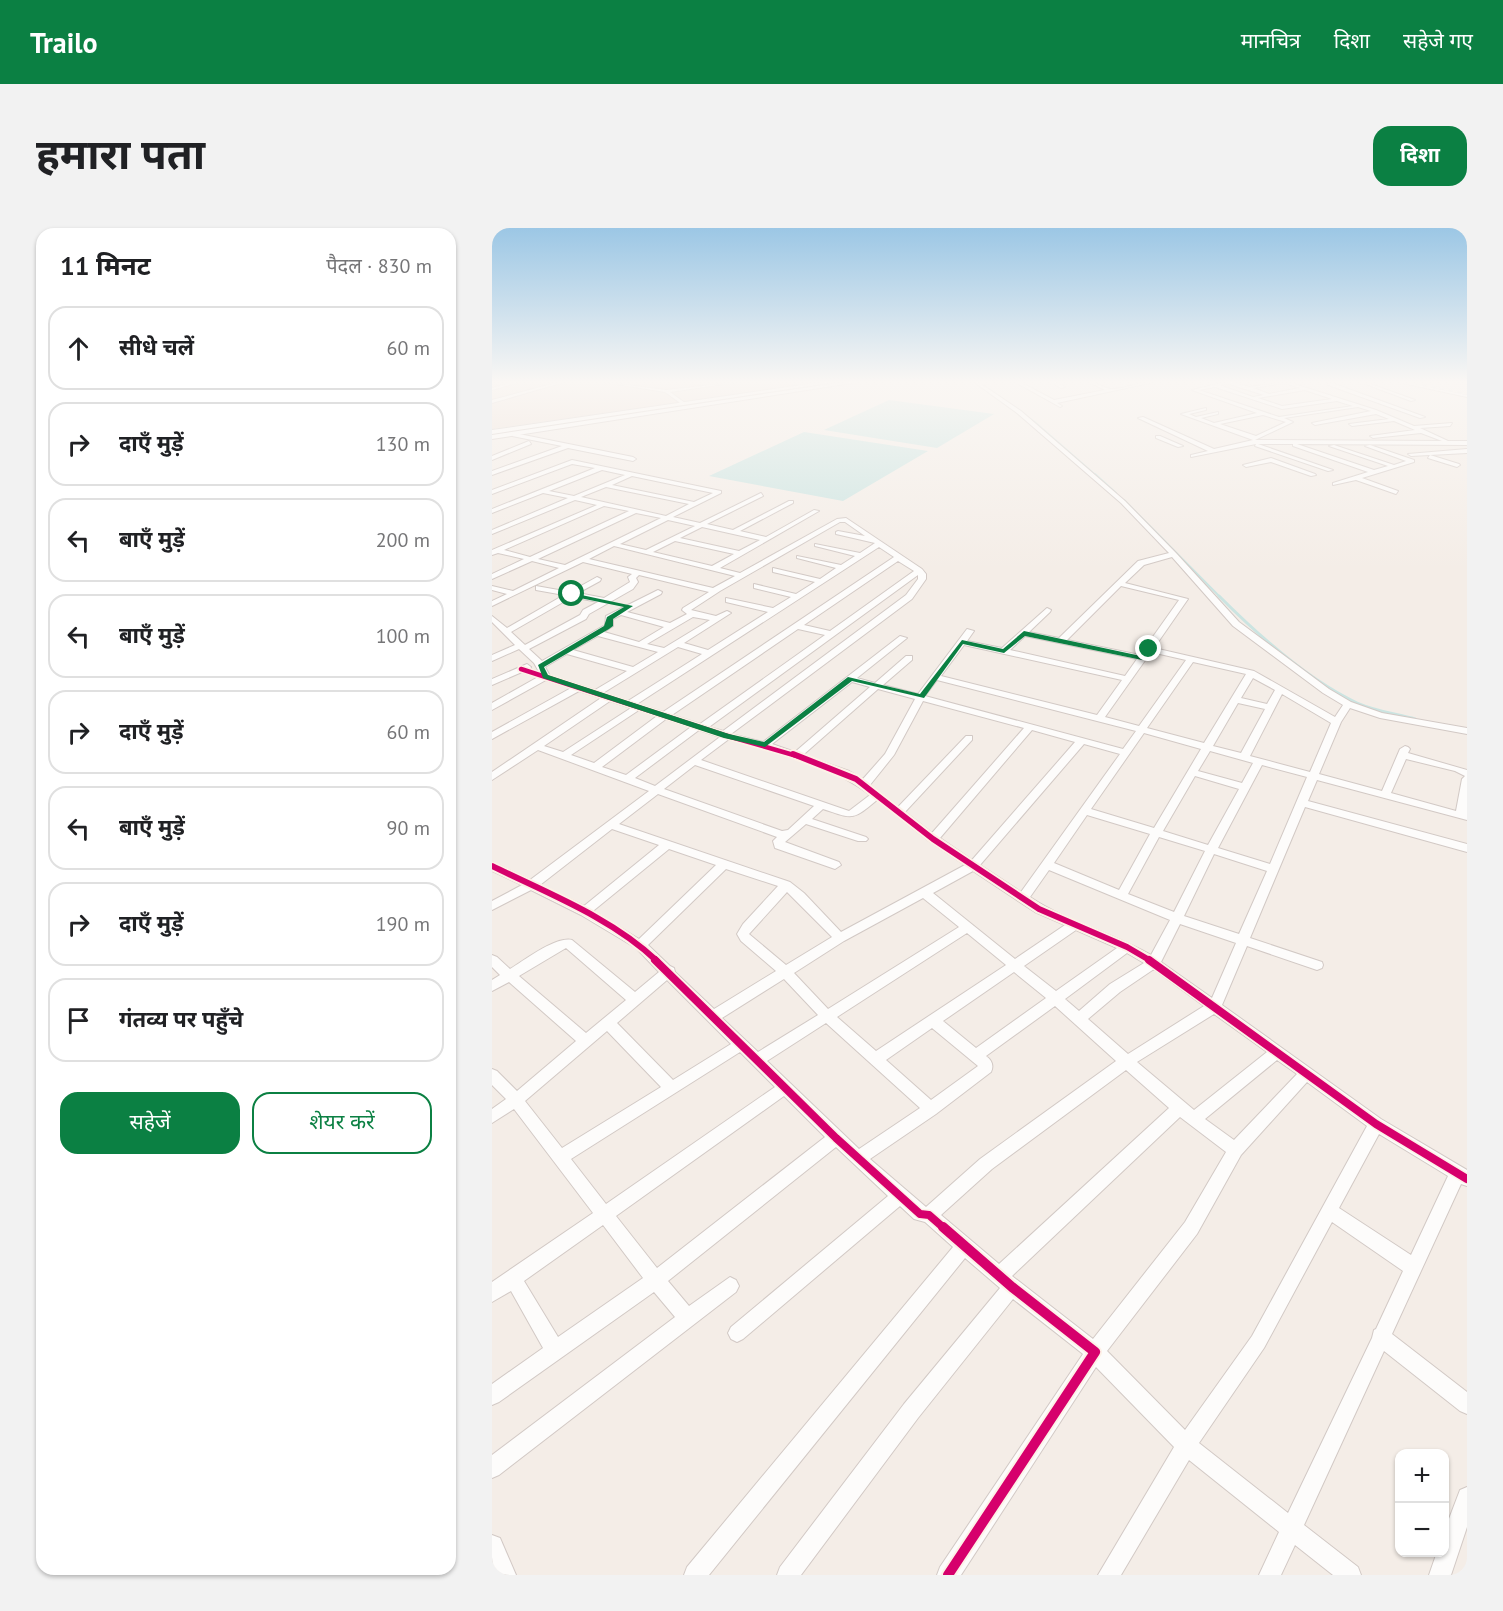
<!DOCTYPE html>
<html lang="hi">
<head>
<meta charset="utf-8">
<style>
	body { margin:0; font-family:"PT Sans","Noto Sans Devanagari",sans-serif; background:#f2f2f2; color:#202124 }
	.controls { position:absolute; right:18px; bottom:18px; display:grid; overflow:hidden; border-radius:12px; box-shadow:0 2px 4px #0004 }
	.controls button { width:54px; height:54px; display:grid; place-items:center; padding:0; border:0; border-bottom:2px solid #e0e0e0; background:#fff; color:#202124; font:30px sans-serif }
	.stop { position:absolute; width:18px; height:18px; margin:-14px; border:4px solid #0b8043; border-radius:50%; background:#fff }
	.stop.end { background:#0b8043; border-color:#fff; box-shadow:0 2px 6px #0008 }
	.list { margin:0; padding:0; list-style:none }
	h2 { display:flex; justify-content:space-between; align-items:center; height:78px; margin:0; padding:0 24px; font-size:26px }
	h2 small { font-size:20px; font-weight:400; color:#757577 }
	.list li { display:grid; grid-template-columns:39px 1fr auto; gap:18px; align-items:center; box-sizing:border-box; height:84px; margin:0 12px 12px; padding:0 12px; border:2px solid #e0e0e0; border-radius:18px }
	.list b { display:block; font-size:22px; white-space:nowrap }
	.list em { font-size:20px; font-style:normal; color:#757577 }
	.actions { display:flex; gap:12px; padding:18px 24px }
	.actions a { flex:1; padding:14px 0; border:2px solid #0b8043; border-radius:18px; text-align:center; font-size:21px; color:#0b8043 }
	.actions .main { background:#0b8043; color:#fff }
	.icon { flex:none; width:33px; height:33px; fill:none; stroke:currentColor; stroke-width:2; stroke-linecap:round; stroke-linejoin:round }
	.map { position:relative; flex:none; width:975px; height:1347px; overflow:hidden; border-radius:18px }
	header { display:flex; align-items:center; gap:36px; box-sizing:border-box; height:84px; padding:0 30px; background:#0b8043; color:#fff }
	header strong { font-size:28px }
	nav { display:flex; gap:33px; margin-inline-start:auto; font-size:21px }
	.intro { display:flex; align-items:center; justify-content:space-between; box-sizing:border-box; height:144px; padding:0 36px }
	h1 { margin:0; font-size:42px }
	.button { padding:15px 27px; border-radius:18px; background:#0b8043; color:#fff; font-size:21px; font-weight:700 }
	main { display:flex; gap:36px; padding:0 36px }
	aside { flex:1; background:#fff; border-radius:18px; box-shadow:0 2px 4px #0004 }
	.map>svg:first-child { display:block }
	.residential { fill:#edded5 }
	.water { fill:#cbe4e1 }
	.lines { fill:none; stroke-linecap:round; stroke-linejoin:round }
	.stream-far2 { stroke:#cbe4e1; stroke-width:1.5 }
	.stream-far1 { stroke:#cbe4e1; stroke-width:2 }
	.stream { stroke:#cbe4e1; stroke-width:3 }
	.minor-casing { stroke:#d2c9c5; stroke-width:2 }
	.tertiary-casing { stroke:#d2c9c5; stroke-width:2 }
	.secondary-casing { stroke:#d2c8c4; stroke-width:2 }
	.minor { fill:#fdfcfb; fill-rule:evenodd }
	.tertiary { fill:#fdfcfb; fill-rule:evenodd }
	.secondary { fill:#fdfcfb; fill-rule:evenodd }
	.rail-casing { stroke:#e2e0e3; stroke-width:2 }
	.rail { stroke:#fdf1e7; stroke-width:1.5; stroke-dasharray:4.5; stroke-linecap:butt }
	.cycleway-far3-casing { stroke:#fdf1e7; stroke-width:8 }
	.cycleway-far2-casing { stroke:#fdf1e7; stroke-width:10 }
	.cycleway-far1-casing { stroke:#fdf1e7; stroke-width:11 }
	.cycleway-casing { stroke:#fdf1e7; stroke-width:14 }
	.cycleway-far3 { stroke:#d6006c; stroke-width:4.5 }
	.cycleway-far2 { stroke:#d6006c; stroke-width:6 }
	.cycleway-far1 { stroke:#d6006c; stroke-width:8 }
	.cycleway { stroke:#d6006c; stroke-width:10 }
	.route { fill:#0b8043 }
</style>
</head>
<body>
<header>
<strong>Trailo</strong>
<nav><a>मानचित्र</a><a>दिशा</a><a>सहेजे गए</a></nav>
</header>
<div class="intro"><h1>हमारा पता</h1><a class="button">दिशा</a></div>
<main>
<aside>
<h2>11 मिनट<small>पैदल · 830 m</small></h2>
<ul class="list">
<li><svg class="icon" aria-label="ahead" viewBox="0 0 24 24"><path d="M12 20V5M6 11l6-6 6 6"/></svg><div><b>सीधे चलें</b></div><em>60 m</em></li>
<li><svg class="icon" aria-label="right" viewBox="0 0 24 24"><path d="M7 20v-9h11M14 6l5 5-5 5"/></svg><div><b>दाएँ मुड़ें</b></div><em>130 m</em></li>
<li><svg class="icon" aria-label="left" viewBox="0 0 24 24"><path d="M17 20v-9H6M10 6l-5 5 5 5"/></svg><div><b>बाएँ मुड़ें</b></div><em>200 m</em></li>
<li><svg class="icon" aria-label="left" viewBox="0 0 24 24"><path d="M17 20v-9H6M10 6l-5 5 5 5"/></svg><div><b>बाएँ मुड़ें</b></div><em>100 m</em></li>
<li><svg class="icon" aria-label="right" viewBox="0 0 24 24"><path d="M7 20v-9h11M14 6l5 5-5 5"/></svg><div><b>दाएँ मुड़ें</b></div><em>60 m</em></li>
<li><svg class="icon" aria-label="left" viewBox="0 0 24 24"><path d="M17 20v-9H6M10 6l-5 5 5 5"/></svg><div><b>बाएँ मुड़ें</b></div><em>90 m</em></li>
<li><svg class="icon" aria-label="right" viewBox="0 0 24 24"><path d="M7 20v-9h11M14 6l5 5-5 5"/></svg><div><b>दाएँ मुड़ें</b></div><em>190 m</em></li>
<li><svg class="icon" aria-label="arrive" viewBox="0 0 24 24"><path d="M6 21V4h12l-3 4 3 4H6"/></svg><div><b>गंतव्य पर पहुँचे</b></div></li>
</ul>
<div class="actions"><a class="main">सहेजें</a><a>शेयर करें</a></div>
</aside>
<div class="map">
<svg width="975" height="1347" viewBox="0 0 975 1347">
	<rect width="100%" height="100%" fill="#f4ede7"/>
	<path class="residential" d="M0,154H329L0,201Z"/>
	<g class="water">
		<path d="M397,172L502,186L445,220L332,202Z"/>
		<path d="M312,204L436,223L351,273L217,248Z"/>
	</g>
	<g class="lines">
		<path class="stream-far2" d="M488,154L543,194L605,248"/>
		<g class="stream-far1">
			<path d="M603,246L624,265"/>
			<path d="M632,272L729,370"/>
		</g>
		<path class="stream" d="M727,368C764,405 817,453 865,475C883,483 904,486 923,491"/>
		<g class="minor-casing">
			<g id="minor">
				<path d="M22,154H27L0,162V160Z"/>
				<path d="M67,154H72L0,175V172Z"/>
				<path d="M111,154L174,162L246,154L178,164L193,175L191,177L173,164Z"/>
				<path d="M482,154H486L529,183L633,273L684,325L747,394L837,461L859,474L890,485L975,500V506L888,490L858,480L849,494L827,546L890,563L908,521L913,518L916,519L918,521L916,525L975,542V592L825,552L816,573L975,616V624L813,579L758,710L830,734L831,737L830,740L825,742L755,718L730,777L889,891L975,942V958L969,956L900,1106L975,1164V1186L968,1183L892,1123L812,1297L866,1339L869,1347H841L803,1317L789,1347H767L787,1304L697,1232L629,1347H606L682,1219L604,1139L469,1347H445L448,1339L591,1126L521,1071L426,1190L309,1347H285L288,1339L412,1176L508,1060L473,1030L217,1347H192L195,1339L461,1019L433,994L422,991L408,978L251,1111L245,1114L239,1111L236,1105L239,1099L396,968L344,919L176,1053L197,1078L238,1049L244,1052L247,1058L244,1064L7,1247L0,1250V1227L183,1089L162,1064L7,1174L0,1177V1156L51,1120L19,1063L0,1074V1054L101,985L22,881L0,895V881L14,871L0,857V841L5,843L25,863L84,813L17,754L0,763V752L8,747L0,739V727L5,729L18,741C33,732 64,708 80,712L143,764L167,744L144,720L89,687L39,662L0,682V673L30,657L0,643V634L38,652L157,563L46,522L0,552V544L109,470L87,463L0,511V504L79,460L54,452L0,482V475L46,449L30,444L0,457V451L35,436L39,439L38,441L47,444L42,435L27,421L0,433V427L23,417L0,394V388L15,400L72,367L44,362V358L78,364L105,349L109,351L108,353L86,365L112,370L138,354L136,349L140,346L91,334L0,378V373L15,366L0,362V358L21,363L67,340L40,333L0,351V346L32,331L6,325L0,327V322L105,277L83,272L0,306V302L76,270L51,265L0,285V281L103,240L80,236L0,266V262L80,232L229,263V265L181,289L208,295L269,265L271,268L215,296L241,302L297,273H301V275L248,303L274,309L322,282L327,283L228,340L248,345L345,291L354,290L430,341L434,346V351L420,371L239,506L271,514L408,408L415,410L365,450L383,455L414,428H420V432L391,457L426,466L475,401L482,403L475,413L510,420L555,380L559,382L558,384L537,404L567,410L646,333L677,325L629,275L525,185ZM110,242L133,247L82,268L57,263ZM140,248L221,265L202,274L120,257ZM114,259L197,276L174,288L89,269ZM112,278L137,283L38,329L12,322ZM144,285L169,290L73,337L46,331ZM176,292L203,298L154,322L128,316ZM348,294H353L373,308L346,303L344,304V306L383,315L368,325L323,316V318L363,328L349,337L305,328V330L344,340L328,351L281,340V344L323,354L304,366L262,356V360L299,369L281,380L234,370V374L276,384L216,422L192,415L239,385L235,383L224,388L199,382L228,363ZM210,299L268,312L247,323L188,310ZM183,313L242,326L220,338L161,324ZM122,318L243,348L221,360L97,331ZM387,319L402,329L171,484L145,476ZM680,329L741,398L831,465L851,477L843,489L762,443L662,420L696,371L633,355L652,337ZM406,333L422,343L338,403L312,397ZM147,347L217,364L191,380L190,382L195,386L178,395L135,384L169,366L170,364L166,362L114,388L113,397L50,433L37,421L94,391L97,386L141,361L146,354L144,350ZM426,347V351L414,367L231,503L217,499ZM629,358L687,372L648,427L575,412ZM80,369L106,374L91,382L88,387L33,417L19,404ZM129,387L172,399L147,414L112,404L121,398V391ZM201,389L218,392L172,420L155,416ZM306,401L333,407L208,496L180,487ZM106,408L166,424L141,439L81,422ZM533,408L645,431L633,448L518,422ZM472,417L630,452L605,487L449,448ZM186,419L210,426L136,473L111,465ZM659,424L694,432L647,498L613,489ZM75,426L135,443L103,462L58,448L53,439ZM701,434L754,446L712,515L655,500ZM761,450L783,462L775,476L749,470ZM445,452L644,503L631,521L433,468ZM360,454L378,459L303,524L280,516ZM386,461L423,471L393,526L371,551L357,543L311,527ZM790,466L839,495L818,544L758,528ZM118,473L139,480L71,524L52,518ZM431,473L532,500L440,605L413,584L480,512V508H474L406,579L378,557L402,527ZM746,475L773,481L749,525L721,518ZM147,482L165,488L102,535L79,527ZM174,491L199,499L134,547L110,539ZM207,502L228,509L163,558L143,550ZM540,502L583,514L480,632L448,610ZM652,505L709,521L662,600L599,581ZM237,511C286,524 339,537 378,567L357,583L209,532ZM592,516L628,526L529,664L488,637ZM718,523L761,535L750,555L706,543ZM914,531L963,543L973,548L970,551L964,583L899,565ZM203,537L322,578L296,602L290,603L172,561ZM770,537L815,549L778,636L726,620ZM703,548L747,561L716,617L671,603ZM166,566L285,609L281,613L283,620L343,641L349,637L347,634L293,614L314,596L366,613H374L376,611L374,609L320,591L331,581C361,591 360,593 385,572L437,613L473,637L349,704L312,665L298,654L127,596ZM595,587L658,606L627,662L562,635ZM120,601L167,617L92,678L48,657ZM667,609L713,623L682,684L636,666ZM177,621L224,637L147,711L101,683ZM722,626L775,643L747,706L692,688ZM234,641L286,658L251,696L245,706L249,713L284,743L222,781L183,744L182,740L178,738L156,717ZM557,642L678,692L659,727C621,705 575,694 538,669ZM481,643L543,684L573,697L523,731L441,665ZM295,664L340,709L294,737L257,706ZM431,670L467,699L336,781L302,745L352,713ZM688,696L744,715L720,770L669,734ZM584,702L625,720L564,763L532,738ZM475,705L514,737L384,823L345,789ZM74,720L134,772L94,805L27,748ZM635,725L652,735L618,756L587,783L573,771ZM662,741L712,778L636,826L596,791L628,764ZM522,744L554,770L484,820L451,793ZM292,751L326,787L266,824L230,790ZM175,752L239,816L181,852L125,795ZM563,778L624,833L488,931L434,979L378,931L444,886L499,844C502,838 500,832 494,828ZM722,786L775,824L702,882L645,834ZM334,795L428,880L367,921L275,833ZM440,800L486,838L439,872L394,832ZM115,803L169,859L70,920L33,873ZM248,824L283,859L114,976L79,931ZM785,832L805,846L742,912L713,891ZM634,842L677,880L507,1036L449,987L500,941ZM815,854L875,898L760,1108L693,1202L615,1123L705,1006L749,927ZM292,868L333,909L165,1040L124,988ZM688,889L734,924L693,994L601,1111L520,1048ZM887,906L956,948L919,1027L847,980ZM840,994L911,1043L884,1101L882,1102L880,1110L796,1285L707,1215L772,1120ZM111,997L151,1050L66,1109L32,1053Z"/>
				<path d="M523,154H528L562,172L613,162L597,154C605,154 612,161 620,161C634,161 648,153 662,154L565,175L570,178L568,179Z"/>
				<path d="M559,154H564L573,159L569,160Z"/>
				<path d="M734,154H741L757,159L796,154L884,182L922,198L960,195L958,198L928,200L956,213H975V217L805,216L882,242L896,238L837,218L842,217L902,237L914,233L873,218L878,217L922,232V234L870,250L906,263L904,266L864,252L841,257V255L876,244L801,218V216H766L841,242L836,243L763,218L764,216L699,229V227L716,223L646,190L651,189L722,221L761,212L689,186L714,180V182L697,186L704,189L726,184V186L709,190L722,195L765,185L700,162ZM793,155L808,160L777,166L761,160ZM737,156L772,167L761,169L727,157ZM723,159L790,181L845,173L861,178L787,189L707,162ZM813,162L840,171L790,178L766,170ZM866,179L879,183L820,195L823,197L884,186L897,191L857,196L860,198L902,193L923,202L878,208L881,210L929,205L950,213L763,212L801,194L792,190ZM771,187L794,194L764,208L728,196Z"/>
				<path d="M868,154H873L923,172L919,173Z"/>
				<path d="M906,154H912L975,167V169Z"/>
				<path d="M836,155H840L933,189L928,190L836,157Z"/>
				<path d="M22,205L141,229L144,231L141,233L76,220L0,247V243L70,218L20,208Z"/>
				<path d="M664,208H668L691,218L686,219L664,210Z"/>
				<path d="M37,213L39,216L0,232V228Z"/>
				<path d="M975,221V225L919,228L916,226Z"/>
				<path d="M938,227L967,236L968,237L965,239L936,230Z"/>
				<path d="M779,230L823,246L824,247L819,248L779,234L754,239L751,237Z"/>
				<path d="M975,1259V1299L959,1347H937L945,1324H952V1304L968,1262Z"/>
				<path d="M0,1307L8,1310L24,1347H2L0,1343Z"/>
			</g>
		</g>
		<g class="tertiary-casing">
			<g id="tertiary">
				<path d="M331,154H343L0,206V202Z"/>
				<path d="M357,154H364L361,156Z"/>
			</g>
		</g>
		<g class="secondary-casing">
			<path id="secondary" d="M352,154H366L0,211V207Z"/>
		</g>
		<use href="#minor" class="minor"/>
		<use href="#tertiary" class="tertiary"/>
		<use href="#secondary" class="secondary"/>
		<g class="rail-casing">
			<g id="rail">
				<path d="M917,154L975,166"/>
				<path d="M961,154L975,157"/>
			</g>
		</g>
		<use href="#rail" class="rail"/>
		<g class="cycleway-far3-casing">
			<path id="cycleway-far3" d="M29,441L232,507L305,528"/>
		</g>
		<g class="cycleway-far2-casing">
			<g id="cycleway-far2">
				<path d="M301,526L364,551L441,611L547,681L635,719L659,733"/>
				<path d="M0,638C55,665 120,690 165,733"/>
			</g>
		</g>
		<g class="cycleway-far1-casing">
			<g id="cycleway-far1">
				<path d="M163,732L344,910L428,986L437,987L453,1001"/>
				<path d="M657,732L884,896L975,951"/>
			</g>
		</g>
		<g class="cycleway-casing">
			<path id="cycleway" d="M451,999L520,1059L603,1124L456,1347"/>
		</g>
		<use href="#cycleway-far3" class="cycleway-far3"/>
		<use href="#cycleway-far2" class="cycleway-far2"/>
		<use href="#cycleway-far1" class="cycleway-far1"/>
		<use href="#cycleway" class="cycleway"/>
	</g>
	<linearGradient id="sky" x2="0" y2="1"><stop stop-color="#9cc7e5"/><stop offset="0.45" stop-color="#faf7f4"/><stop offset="1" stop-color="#faf7f4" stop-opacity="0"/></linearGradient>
	<rect width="975" height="342" fill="url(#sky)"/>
	<path class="route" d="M80,365L141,378L121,391V398L117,401L52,439L56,447L237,506L272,514L356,449L428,466L470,412L511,421L532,403L649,428L655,419L661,421L650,432L533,408L512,425L471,416L432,470L360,453L273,519L232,510L51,450L46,437L112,398L115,389L132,379L78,368Z"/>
</svg>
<div class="controls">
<button>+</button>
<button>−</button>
</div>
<div class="stop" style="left:80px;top:366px"></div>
<div class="stop end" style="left:657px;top:421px"></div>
</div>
</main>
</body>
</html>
